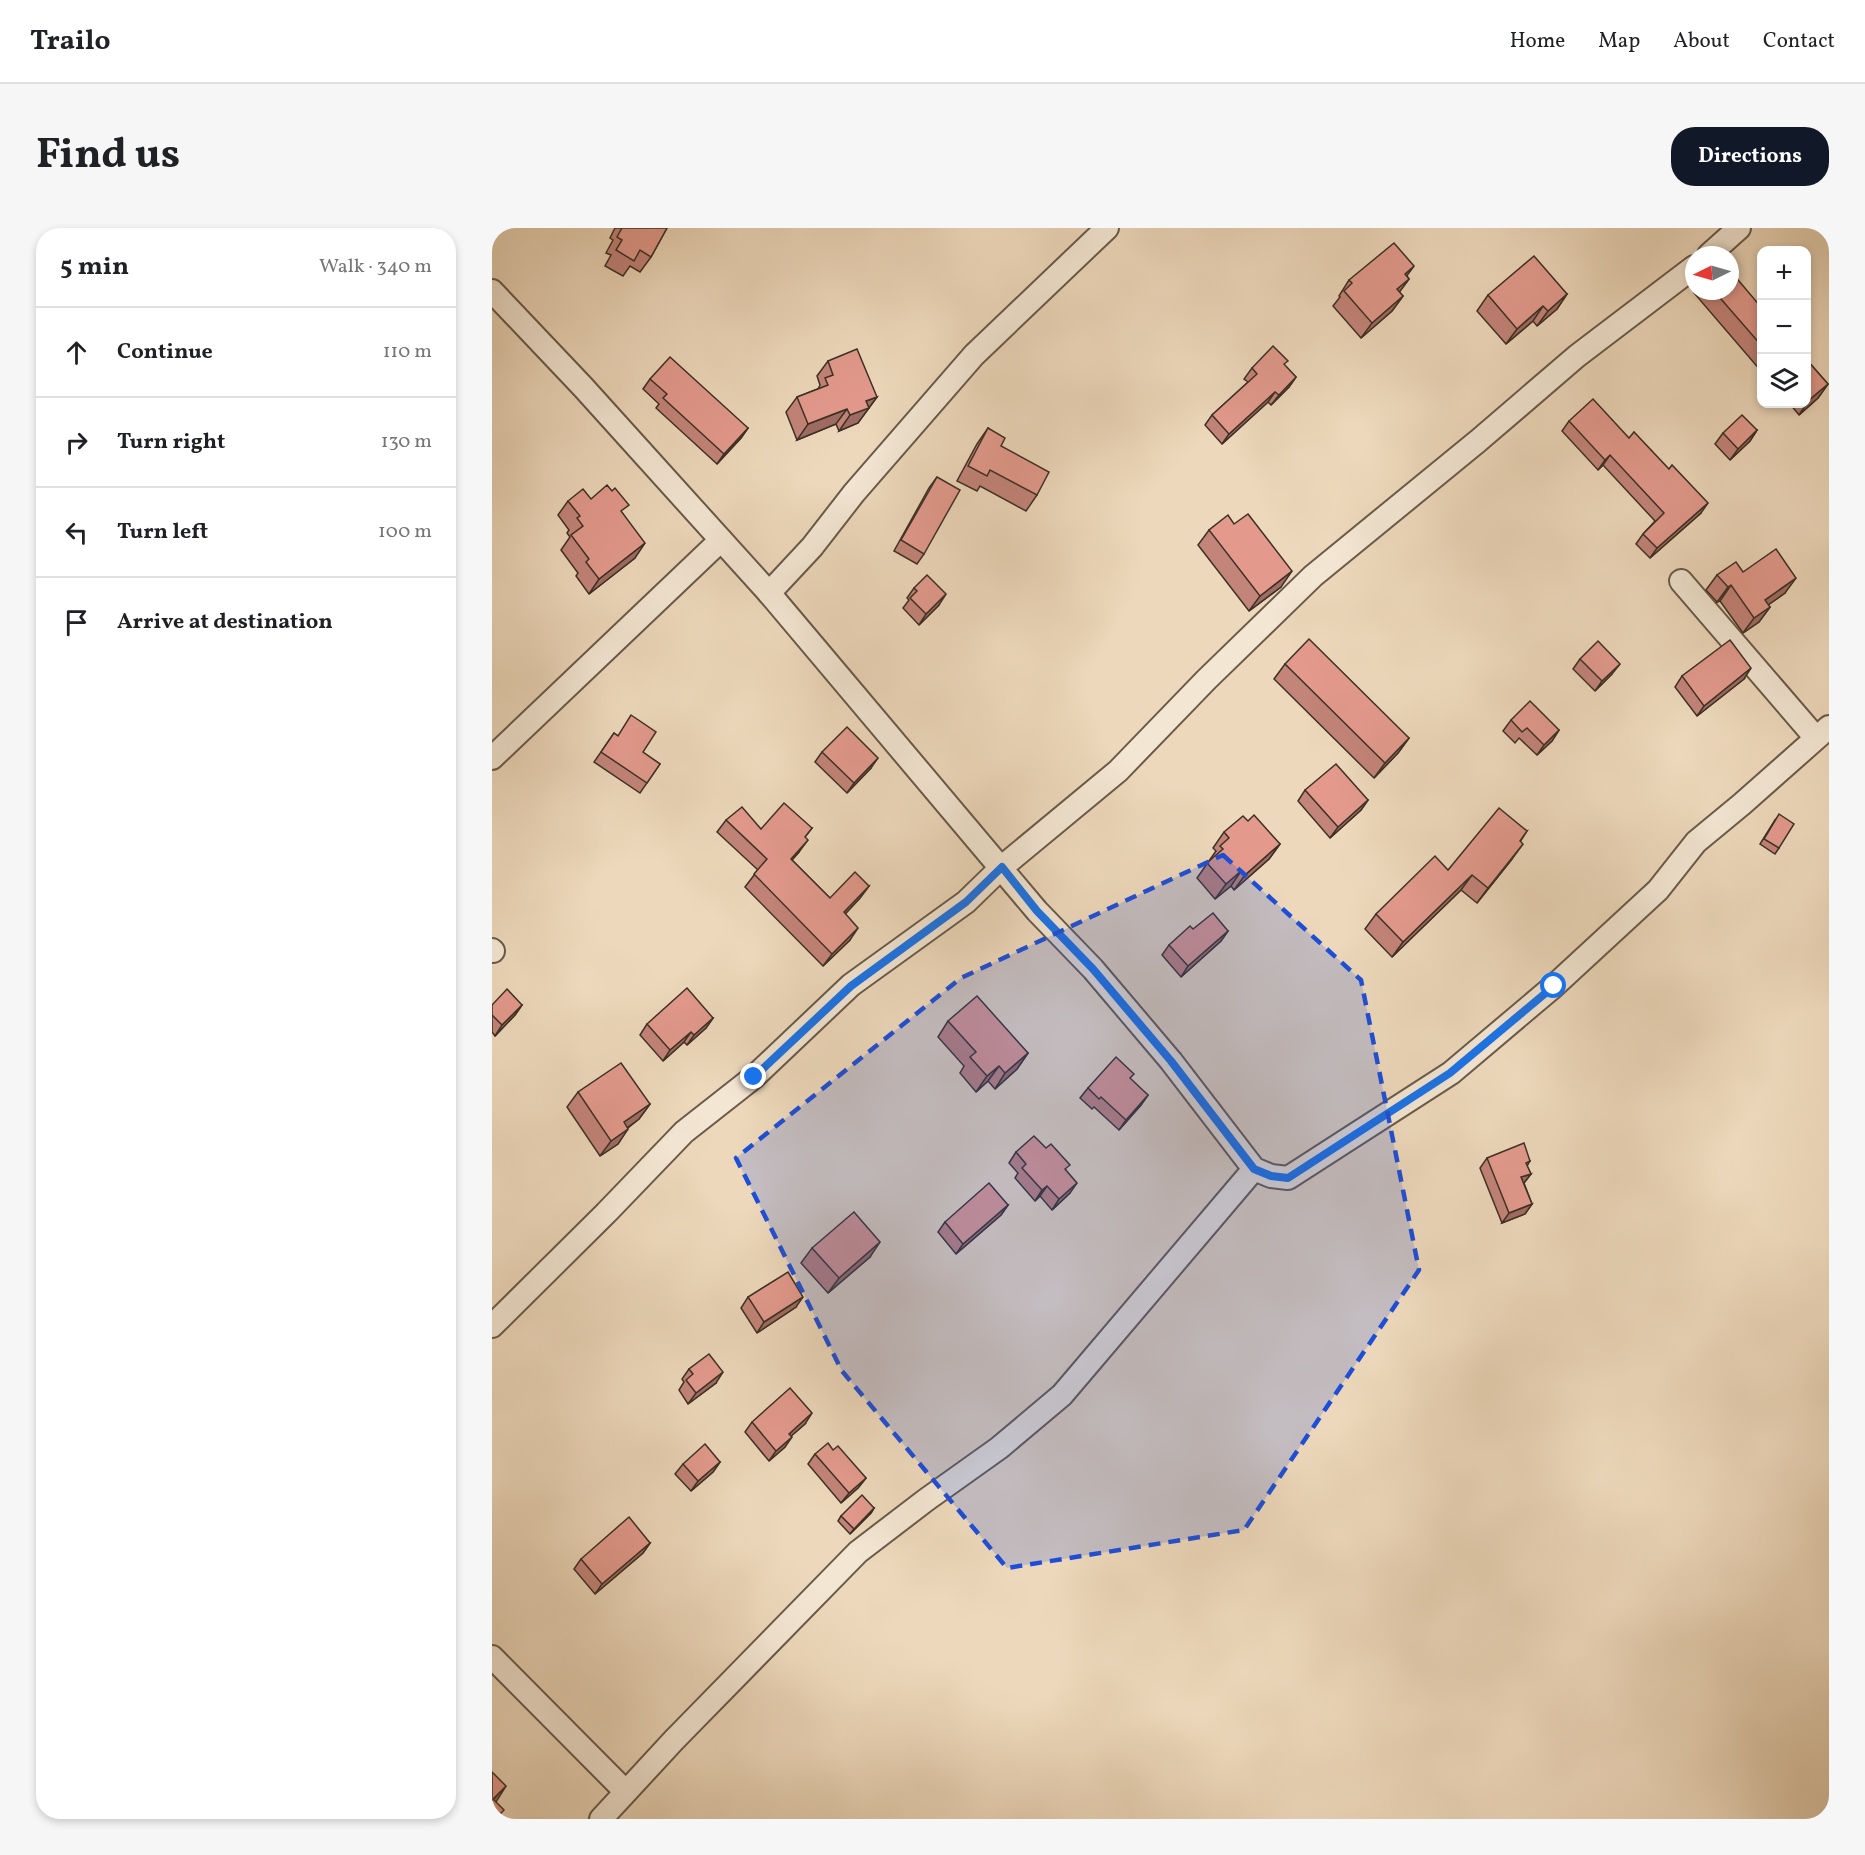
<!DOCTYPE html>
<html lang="en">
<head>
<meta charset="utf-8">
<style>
	body { margin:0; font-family:Vollkorn,serif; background:#f6f6f6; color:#202124 }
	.controls { position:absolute; right:18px; top:18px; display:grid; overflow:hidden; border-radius:12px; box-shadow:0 3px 9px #0003 }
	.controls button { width:54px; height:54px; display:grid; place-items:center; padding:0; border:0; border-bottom:2px solid #e0e0e0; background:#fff; color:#202124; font:30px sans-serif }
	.compass { position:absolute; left:1193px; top:18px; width:54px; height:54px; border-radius:50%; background:#fff; box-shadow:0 3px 9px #0003; rotate:265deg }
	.stop { position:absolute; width:18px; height:18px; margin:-14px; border:4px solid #1a73e8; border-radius:50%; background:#fff }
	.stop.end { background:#1a73e8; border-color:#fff; box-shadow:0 2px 6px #0008 }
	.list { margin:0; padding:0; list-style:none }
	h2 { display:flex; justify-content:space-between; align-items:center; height:78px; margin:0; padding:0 24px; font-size:26px }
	h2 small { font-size:20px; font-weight:400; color:#757577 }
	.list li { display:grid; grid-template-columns:39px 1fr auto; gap:18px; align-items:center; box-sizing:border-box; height:90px; padding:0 24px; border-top:2px solid #e0e0e0 }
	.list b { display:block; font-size:22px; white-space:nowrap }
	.list em { font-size:20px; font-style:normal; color:#757577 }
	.icon { flex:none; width:33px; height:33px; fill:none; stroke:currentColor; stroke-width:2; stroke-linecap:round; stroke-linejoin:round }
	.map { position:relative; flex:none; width:1337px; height:1591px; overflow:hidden; border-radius:24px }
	header { display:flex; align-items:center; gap:36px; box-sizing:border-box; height:84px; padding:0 30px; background:#fff; border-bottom:2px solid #e0e0e0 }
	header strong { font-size:28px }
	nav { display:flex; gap:33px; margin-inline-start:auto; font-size:21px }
	.intro { display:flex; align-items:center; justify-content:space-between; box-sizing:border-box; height:144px; padding:0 36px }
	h1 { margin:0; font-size:42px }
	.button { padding:15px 27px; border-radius:24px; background:#111827; color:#fff; font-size:21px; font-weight:700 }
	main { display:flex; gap:36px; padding:0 36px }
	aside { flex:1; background:#fff; border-radius:24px; box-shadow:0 3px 9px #0003 }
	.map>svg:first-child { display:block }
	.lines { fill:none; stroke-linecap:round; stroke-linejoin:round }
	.street-casing { stroke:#695a4a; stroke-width:26 }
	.street { stroke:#f3e6d3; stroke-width:22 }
	.wall { fill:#c38479; stroke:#3d3025; stroke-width:1.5 }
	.shaded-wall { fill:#9f6c63; stroke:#3d3025; stroke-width:1.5 }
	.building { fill:#e39a8d; stroke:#3d3025; stroke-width:1.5 }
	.route { stroke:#1a73e8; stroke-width:8 }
	.marked { fill:#1d4ed8; fill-opacity:0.2; stroke:#1d4ed8; stroke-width:4.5; stroke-dasharray:12 8; stroke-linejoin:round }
</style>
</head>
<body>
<header>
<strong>Trailo</strong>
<nav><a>Home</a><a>Map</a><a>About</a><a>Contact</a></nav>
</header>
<div class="intro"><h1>Find us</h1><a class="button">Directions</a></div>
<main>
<aside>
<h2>5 min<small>Walk · 340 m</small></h2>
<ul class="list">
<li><svg class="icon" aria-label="ahead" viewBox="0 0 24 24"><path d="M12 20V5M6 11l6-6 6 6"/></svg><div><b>Continue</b></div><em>110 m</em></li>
<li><svg class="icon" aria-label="right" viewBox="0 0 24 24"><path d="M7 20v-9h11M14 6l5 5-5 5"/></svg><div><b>Turn right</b></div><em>130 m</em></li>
<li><svg class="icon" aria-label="left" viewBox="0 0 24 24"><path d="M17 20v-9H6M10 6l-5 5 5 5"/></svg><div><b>Turn left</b></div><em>100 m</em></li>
<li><svg class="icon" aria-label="arrive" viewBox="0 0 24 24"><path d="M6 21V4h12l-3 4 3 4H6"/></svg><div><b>Arrive at destination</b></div></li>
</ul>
</aside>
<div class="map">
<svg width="1337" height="1591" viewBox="0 0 1337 1591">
	<rect width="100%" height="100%" fill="#edd8bb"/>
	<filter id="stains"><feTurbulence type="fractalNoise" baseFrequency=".00333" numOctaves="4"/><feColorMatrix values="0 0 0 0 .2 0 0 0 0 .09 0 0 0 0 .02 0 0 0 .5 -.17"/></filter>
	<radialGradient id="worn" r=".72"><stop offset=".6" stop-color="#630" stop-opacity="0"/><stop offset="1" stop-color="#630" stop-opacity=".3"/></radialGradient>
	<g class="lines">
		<g class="street-casing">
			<g id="street">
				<path d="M1217,27L1247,0"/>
				<path d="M0,63L91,159L277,365L545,683L601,741L679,833L762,941L779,948L796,950L959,845L1062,758L1166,662L1204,614L1250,576L1337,499"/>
				<path d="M1189,353L1324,510"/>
				<path d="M277,365L320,319L362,265L482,127L615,0"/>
				<path d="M0,530L229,312"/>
				<path d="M0,722L1,723"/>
				<path d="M0,1098L114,985L192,904L262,849L359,757L474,674L510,639L626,543L714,452L821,348L986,213L1085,128L1202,39"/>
				<path d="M0,1429L133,1563"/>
				<path d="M109,1591L182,1512L366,1324L434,1272L507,1220L570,1167L762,941"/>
			</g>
		</g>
		<use href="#street" class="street"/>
	</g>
	<g class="wall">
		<path d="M123,0H175L159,29L148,44L138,38L131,48L113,38L119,27L114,25L121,12L118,10Z"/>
		<path d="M915,48L917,51L907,64L911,68L900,83L869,110L841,78L848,69L847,68L857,52Z"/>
		<path d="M1203,63H1238L1269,79V143L1202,65Z"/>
		<path d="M1075,66L1065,81L1045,98L1041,93L1014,116L985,83L996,67Z"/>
		<path d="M1314,131L1336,156L1326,170L1307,187L1298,176H1314Z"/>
		<path d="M336,133L385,169L366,195L347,203L344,196L305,212L294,184L305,169L326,161L328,157L325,148Z"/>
		<path d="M792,137L804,149L797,159L779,177L776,174L730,216L713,197L720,187L756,154L752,151L760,140Z"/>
		<path d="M158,151L256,200L249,210L225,236L164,180L167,176L151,161Z"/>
		<path d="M1077,193L1209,285L1158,330L1144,316L1151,306L1163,293L1111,237L1106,242L1070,203Z"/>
		<path d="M496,200L545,267L534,283L488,258L485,263L465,253L485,216Z"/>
		<path d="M1265,202L1258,213L1238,232L1223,216L1231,205Z"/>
		<path d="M445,249L432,326L425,336L402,323L437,260Z"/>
		<path d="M99,271L131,286L143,330L97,366L84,348L86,345L69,322L78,309L75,305L77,302L66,287L76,273Z"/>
		<path d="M717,302L789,359L757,383L706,317Z"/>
		<path d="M1251,344L1293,365L1276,377L1278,379L1267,394L1251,405L1228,373L1225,374L1214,362L1225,347Z"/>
		<path d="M422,360L447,377L427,397L411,380L417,372L415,370Z"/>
		<path d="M1088,431L1120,446L1103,463L1081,441Z"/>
		<path d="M793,436L917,510L906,525L882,550L782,451Z"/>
		<path d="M1190,448L1252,451L1205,488L1183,459Z"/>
		<path d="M1019,492L1067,502L1060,513L1045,527L1027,510L1023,515L1011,503Z"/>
		<path d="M122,505L168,536L148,565L102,534Z"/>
		<path d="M330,524L379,540L355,565L323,534Z"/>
		<path d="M813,562L876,572L869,582L838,610L806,573Z"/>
		<path d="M234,592L269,601L320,600L313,609L307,624L300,632L338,670L377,658L368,670L353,686L358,712L331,738L253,659L266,642L225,604Z"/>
		<path d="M1283,592L1287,620L1283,626L1268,616Z"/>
		<path d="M756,593L788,616L777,631L742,662L739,658L723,671L705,650L724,623L721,620L732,604Z"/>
		<path d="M1035,603L1028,614L1020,631L985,675L969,662L900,729L873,701L884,686L956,642Z"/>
		<path d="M701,701L736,703L729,713L689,749L670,727L677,717Z"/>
		<path d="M0,777H30L23,787L3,808L0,804Z"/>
		<path d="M221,790L214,800L195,817L192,814L171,833L148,807L155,796Z"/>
		<path d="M456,793L536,825L525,841L503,861L496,853L484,864L468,845L472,838L446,809Z"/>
		<path d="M638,851L656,867L649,877L627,902L602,879L600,881L588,870L596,860Z"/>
		<path d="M86,864L158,876L147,891L136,900L126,916L108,928L75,879Z"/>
		<path d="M524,924L574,942L578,965L560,982L548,968L543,973L523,950L526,945L517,935Z"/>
		<path d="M995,930L1038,933L1035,938L1039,946L1032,955L1040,976L1033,986L1010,995L988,940Z"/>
		<path d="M516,977L509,987L464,1026L446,1004L453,994Z"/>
		<path d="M320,1020L378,1029L336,1065L309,1035Z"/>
		<path d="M256,1069L304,1079L265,1105L249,1080Z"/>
		<path d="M197,1141L224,1155L196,1176L187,1162L192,1154L190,1151Z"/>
		<path d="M260,1194L313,1196L299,1208L293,1219L277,1233L253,1204Z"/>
		<path d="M341,1222L374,1250L366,1260L349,1275L316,1236L323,1226Z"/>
		<path d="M228,1234L221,1244L199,1263L183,1246L191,1236Z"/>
		<path d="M382,1280L379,1285L358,1306L346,1293L349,1288Z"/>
		<path d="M158,1315L151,1325L103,1366L82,1341L89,1331Z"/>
	</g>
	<g class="shaded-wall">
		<path d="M922,38L911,53L913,46Z"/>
		<path d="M917,51L906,66L905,61Z"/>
		<path d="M1075,66L1065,81L1045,98L1056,83Z"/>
		<path d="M911,68L900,83L869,110L880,95Z"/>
		<path d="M1051,78L1041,93L1014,116L1025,101Z"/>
		<path d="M804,149L797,159L779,177L787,167Z"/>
		<path d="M1336,156L1326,170L1307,187L1317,172Z"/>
		<path d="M783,164L776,174L730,216L737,206Z"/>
		<path d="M385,169L366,195L347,203L358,187L374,173Z"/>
		<path d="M355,181L344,196L305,212L316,196Z"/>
		<path d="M256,200L249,210L225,236L232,226Z"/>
		<path d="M1265,202L1258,213L1238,232L1246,221Z"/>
		<path d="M1118,227L1111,237L1106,242L1113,232Z"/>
		<path d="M1216,275L1209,285L1158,330L1165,320Z"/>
		<path d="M153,315L143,330L97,366L107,351Z"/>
		<path d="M800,343L789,359L757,383L768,368Z"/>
		<path d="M1304,350L1293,365L1262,387L1273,372Z"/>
		<path d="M1239,357L1228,373L1225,374L1236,359Z"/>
		<path d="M454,366L447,377L427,397L434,386Z"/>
		<path d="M1278,379L1267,394L1251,405L1262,390Z"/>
		<path d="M1128,436L1120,446L1103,463L1110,453Z"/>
		<path d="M1259,440L1252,451L1205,488L1212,478Z"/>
		<path d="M1067,502L1060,513L1045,527L1052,517Z"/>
		<path d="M917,510L906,525L882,550L893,535Z"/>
		<path d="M386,530L379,540L355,565L362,555Z"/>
		<path d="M876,572L869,582L838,610L846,599Z"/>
		<path d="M316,612L307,624L290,643L299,631Z"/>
		<path d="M788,616L777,631L742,662L753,647Z"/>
		<path d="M1031,616L1020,631L985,675L996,660Z"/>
		<path d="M749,643L739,658L723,671L734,656Z"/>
		<path d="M980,647L969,662L900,729L911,714Z"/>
		<path d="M377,658L368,670L343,697L352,684Z"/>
		<path d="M366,700L358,712L331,738L340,726Z"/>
		<path d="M736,703L729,713L689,749L696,738Z"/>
		<path d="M30,777L23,787L3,808L10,797Z"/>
		<path d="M221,790L214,800L195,817L202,807Z"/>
		<path d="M199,804L192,814L171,833L178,822Z"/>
		<path d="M536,825L525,841L503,861L513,845Z"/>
		<path d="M507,838L496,853L484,864L495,848Z"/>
		<path d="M656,867L649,877L627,902L634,892Z"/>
		<path d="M158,876L147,891L121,910L132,894Z"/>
		<path d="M136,901L126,916L108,928L119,913Z"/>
		<path d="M1039,946L1031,956L1029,949Z"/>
		<path d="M585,955L578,965L560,982L567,971Z"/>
		<path d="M555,958L548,968L543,973L550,962Z"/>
		<path d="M1040,976L1033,986L1010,995L1017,985Z"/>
		<path d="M516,977L509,987L464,1026L471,1016Z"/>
		<path d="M388,1014L378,1029L336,1065L347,1050Z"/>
		<path d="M311,1069L304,1079L265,1105L272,1094Z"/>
		<path d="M231,1144L224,1155L196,1176L204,1165Z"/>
		<path d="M320,1185L313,1196L290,1216L297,1206Z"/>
		<path d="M300,1209L293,1219L277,1233L284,1223Z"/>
		<path d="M228,1234L221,1244L199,1263L206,1253Z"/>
		<path d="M374,1250L366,1260L349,1275L357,1265Z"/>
		<path d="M382,1280L379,1285L358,1306L362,1301Z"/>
		<path d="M158,1315L151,1325L103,1366L110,1356Z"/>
		<path d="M14,1558L4,1574L0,1573Z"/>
	</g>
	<g class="building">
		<path d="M130,0H175L159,29L148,22L142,33L124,22L130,12L125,9Z"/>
		<path d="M902,15L922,38L913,46L917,51L905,61L911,68L880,95L852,63L860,55L857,52Z"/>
		<path d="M1042,28L1075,66L1056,83L1051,78L1025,101L996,67Z"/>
		<path d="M1241,46L1269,79V117L1222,63H1238V47L1239,48Z"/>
		<path d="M781,118L796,133L792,136L804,149L787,167L783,164L737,206L720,187L765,146L760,140Z"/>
		<path d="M365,121L385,169L374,173L377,180L358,187L355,181L316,196L305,169L336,157L333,150L341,147L336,133Z"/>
		<path d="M178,129L256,200L232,226L171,170L175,166L158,151Z"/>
		<path d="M1314,131L1336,156L1317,172L1314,169Z"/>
		<path d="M1101,171L1137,210L1142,204L1177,241L1180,237L1216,275L1165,320L1151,306L1172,285L1118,227L1113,232L1077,193Z"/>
		<path d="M1250,187L1265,202L1246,221L1231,205Z"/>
		<path d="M496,200L513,210L509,218L557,244L545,267L498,242L495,248L476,238Z"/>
		<path d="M445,249L468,262L432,326L409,312Z"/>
		<path d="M115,257L120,263L123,260L137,277L129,283L153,315L107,351L94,334L97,331L79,307L91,298L85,290L88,288L76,273L91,261L99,271Z"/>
		<path d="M756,286L800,343L768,368L717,302L736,287L742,296Z"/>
		<path d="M1284,321L1304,350L1273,372L1278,379L1262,390L1239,357L1236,359L1225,347L1244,334L1251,344Z"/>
		<path d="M435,347L454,366L434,386L418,370L425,363L422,360Z"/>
		<path d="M817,411L917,510L893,535L793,436Z"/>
		<path d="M1238,412L1259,440L1212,478L1190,448Z"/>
		<path d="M1106,413L1128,436L1110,453L1088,431Z"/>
		<path d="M1038,473L1067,502L1052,517L1035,500L1030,504L1019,492Z"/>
		<path d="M139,487L164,504L151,524L168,536L155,555L109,524L122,505L126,508Z"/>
		<path d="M355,499L386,530L362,555L330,524Z"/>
		<path d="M844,536L876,572L846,599L813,562Z"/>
		<path d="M292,575L320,600L313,609L316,612L299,631L338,670L363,644L377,658L352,684L366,700L340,726L262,646L275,631L234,592L250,579L269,601Z"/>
		<path d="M1007,580L1035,603L1028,613L1031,616L996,660L980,647L911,714L884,686L943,628L956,642Z"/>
		<path d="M1287,586L1302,596L1287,620L1272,611Z"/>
		<path d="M762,587L788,616L753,647L749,643L734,656L715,635L731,621L728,618L737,610L732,604L751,588L756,593Z"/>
		<path d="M721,685L736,703L696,738L677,717L698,698L701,701Z"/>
		<path d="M195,760L221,790L202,807L199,804L178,822L155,796Z"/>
		<path d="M15,761L30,777L10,797L0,787V777Z"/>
		<path d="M485,768L536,825L513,845L507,838L495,848L478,829L484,824L456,793Z"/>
		<path d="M624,829L642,846L638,850L656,867L634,892L609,869L607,871L596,860Z"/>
		<path d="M129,835L158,876L132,894L136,901L119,913L86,864Z"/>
		<path d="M542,908L554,920L559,916L578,937L573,941L585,955L567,971L555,958L550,962L530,940L534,936L524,924Z"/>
		<path d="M1032,915L1038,933L1034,935L1039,946L1029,949L1040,976L1017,985L995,930Z"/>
		<path d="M497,955L516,977L471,1016L453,994Z"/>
		<path d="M362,984L388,1014L347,1050L320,1020Z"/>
		<path d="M296,1044L311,1069L272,1094L256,1069Z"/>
		<path d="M217,1126L231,1144L204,1165L194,1152L201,1146L197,1141Z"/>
		<path d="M298,1160L320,1185L297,1206L300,1209L284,1223L260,1194Z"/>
		<path d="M336,1215L341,1222L346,1218L374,1250L357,1265L323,1226Z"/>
		<path d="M213,1216L228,1234L206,1253L191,1236Z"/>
		<path d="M370,1267L382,1280L362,1301L349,1288Z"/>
		<path d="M137,1289L158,1315L110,1356L89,1331Z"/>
		<path d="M0,1544L14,1558L1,1571L12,1582L3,1591H0Z"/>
	</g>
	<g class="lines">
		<path class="route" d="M262,849L359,758L474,674L510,639L545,683L601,741L679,833L762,941L779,948L796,950L958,845L1062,758"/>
	</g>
	<path class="marked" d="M731,627L869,752L927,1042L752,1302L515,1340L350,1143L244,930L469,750Z"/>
	<rect width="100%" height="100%" filter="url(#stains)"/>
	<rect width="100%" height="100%" fill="url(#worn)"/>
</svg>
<div class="controls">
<button>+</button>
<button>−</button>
<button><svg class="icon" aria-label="layers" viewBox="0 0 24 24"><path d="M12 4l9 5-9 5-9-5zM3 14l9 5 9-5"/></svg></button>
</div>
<svg class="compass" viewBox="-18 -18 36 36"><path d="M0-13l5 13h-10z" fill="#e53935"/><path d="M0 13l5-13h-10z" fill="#757577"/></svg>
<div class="stop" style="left:1062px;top:758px"></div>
<div class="stop end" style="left:262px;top:849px"></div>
</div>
</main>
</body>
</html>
